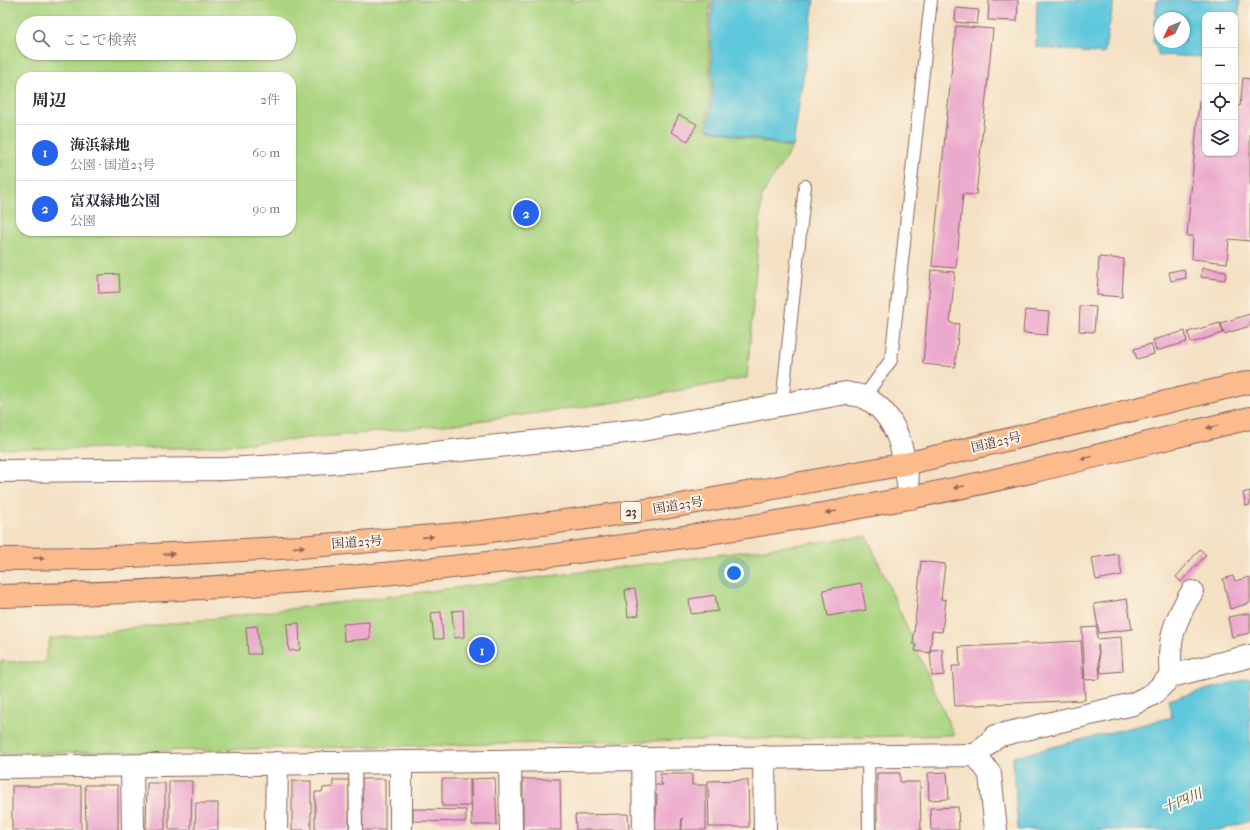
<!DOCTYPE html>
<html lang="ja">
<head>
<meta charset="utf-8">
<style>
	body { margin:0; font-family:"IM FELL French Canon","Noto Serif JP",serif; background:#f2f2f3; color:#2b2b33 }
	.controls { position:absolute; right:12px; top:12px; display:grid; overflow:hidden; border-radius:8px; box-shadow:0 1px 3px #0004 }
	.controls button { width:36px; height:36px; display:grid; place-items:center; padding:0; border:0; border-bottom:1px solid #e1e1e2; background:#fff; color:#2b2b33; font:20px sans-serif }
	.compass { position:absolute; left:1154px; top:12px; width:36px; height:36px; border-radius:50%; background:#fff; box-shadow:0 1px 3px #0004; rotate:226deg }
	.you { position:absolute; left:734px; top:573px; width:14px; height:14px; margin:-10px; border:3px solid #fff; border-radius:50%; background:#1a73e8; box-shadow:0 0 0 6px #1a73e833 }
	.badge { display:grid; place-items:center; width:26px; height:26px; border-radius:50%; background:#2563eb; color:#fff; font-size:13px; font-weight:700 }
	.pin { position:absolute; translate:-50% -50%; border:2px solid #fff; box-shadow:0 1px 4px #0006 }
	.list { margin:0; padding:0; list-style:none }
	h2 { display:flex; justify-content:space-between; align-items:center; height:52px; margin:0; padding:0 16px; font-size:17px }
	h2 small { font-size:13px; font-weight:400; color:#7c7c81 }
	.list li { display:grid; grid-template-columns:26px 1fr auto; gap:12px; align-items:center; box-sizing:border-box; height:56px; padding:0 16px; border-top:1px solid #e1e1e2 }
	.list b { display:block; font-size:15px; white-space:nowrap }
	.list p { margin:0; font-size:13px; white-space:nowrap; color:#7c7c81 }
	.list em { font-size:13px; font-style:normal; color:#7c7c81 }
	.icon { flex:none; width:22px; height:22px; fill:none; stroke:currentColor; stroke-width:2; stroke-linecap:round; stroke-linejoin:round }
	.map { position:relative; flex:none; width:1250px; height:830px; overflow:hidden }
	.search { position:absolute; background:#fff; box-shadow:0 1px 3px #0004; left:16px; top:16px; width:280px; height:44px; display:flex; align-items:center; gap:10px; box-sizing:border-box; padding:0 14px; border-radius:22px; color:#7c7c81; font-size:15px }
	.panel { position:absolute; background:#fff; box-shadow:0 1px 3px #0004; left:16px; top:72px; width:280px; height:164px; border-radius:16px }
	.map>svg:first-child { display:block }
	.green { fill:#aad480; stroke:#7a7a56; fill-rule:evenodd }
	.water { fill:#60c8dc; stroke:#557484; fill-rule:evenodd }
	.building { fill:#eca9ce }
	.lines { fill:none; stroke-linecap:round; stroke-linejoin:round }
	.lane-casing { stroke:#866361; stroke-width:14 }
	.street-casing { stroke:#866361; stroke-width:24 }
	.highway-casing { stroke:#866361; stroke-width:24 }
	.lane { stroke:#fff; stroke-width:12 }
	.street { stroke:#fff; stroke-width:22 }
	.highway { stroke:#fbbb8c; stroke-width:22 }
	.oneway { fill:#9a6557 }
	.labels { text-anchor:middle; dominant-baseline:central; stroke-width:4; stroke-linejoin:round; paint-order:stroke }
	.shield { fill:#fcf5e5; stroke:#7f5f63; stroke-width:1 }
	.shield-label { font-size:12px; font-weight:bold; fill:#4a1f2b }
	.street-label { font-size:13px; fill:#4a1f2b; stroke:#fcf5e5 }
	.water-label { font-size:14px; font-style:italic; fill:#515260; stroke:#fcf5e5 }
</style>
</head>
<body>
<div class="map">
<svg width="1250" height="830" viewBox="0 0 1250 830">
	<rect width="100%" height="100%" fill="#fcf5e5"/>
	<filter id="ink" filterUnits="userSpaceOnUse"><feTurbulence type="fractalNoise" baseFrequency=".025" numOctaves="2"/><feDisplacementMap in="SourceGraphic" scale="8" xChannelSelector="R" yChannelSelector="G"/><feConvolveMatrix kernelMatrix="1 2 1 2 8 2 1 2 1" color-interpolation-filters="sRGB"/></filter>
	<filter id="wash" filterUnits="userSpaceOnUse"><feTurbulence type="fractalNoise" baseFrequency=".012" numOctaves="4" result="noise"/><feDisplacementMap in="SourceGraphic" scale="16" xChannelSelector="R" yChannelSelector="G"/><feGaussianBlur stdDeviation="0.9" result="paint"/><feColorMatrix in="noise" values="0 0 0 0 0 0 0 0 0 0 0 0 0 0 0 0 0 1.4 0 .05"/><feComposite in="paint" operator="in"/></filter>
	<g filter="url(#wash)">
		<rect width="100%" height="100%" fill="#f4e1c4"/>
		<g class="green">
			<path d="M0,0H711L708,26L711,88L706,129L792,148L762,195L747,378L611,403L455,424L346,435L192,448L0,449ZM23,23H289V53H23ZM21,77H291V231H21Z"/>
			<path d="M867,536L954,735L0,754V661L44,663L50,639Z"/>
		</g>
		<g class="water">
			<path d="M713,0H814L793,147L708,129L713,87L710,26Z"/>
			<path d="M1037,0H1114L1104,54L1036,47Z"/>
			<path d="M1157,0H1240L1235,58V15H1205V57L1159,55L1153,41ZM1160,18H1184V42H1160Z"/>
			<path d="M1250,678V821L1219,830H1018L1013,757L1172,717L1168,700Z"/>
		</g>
		<g id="blocks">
			<g class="building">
				<path d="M989,0H1018L1017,21L988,20Z"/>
				<path d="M956,8L979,10L977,24L955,22Z"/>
				<path d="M956,26L993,29L976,195L963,194L956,268L932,266Z"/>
				<path d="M1243,78L1250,79V241L1229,239L1227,263L1192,259L1193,236H1187L1199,101L1205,102V153H1235V105L1240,106Z"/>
				<path d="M679,115L697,124L688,141L671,132Z"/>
				<path d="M1099,257L1124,259L1122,297L1097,295Z"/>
				<path d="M1202,268L1226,271L1225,280L1201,277Z"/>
				<path d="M1184,269L1186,278L1171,281L1169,272Z"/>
				<path d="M931,270L955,272L950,323L959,324L955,367L923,364Z"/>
				<path d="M119,274L120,292L99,293L98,275Z"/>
				<path d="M1080,306L1096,307L1094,332L1079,331Z"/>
				<path d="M1025,310L1049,312L1047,335L1023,333Z"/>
				<path d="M1250,314V326L1224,334L1221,323Z"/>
				<path d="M1220,323L1223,333L1191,343L1188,332Z"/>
				<path d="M1185,331L1187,342L1156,351L1153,340Z"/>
				<path d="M1151,344L1154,354L1137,359L1134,349Z"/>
				<path d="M1250,491V505L1246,506L1243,493Z"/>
				<path d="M1200,549L1206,555L1181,582L1176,577Z"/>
				<path d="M1118,554L1122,575L1096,580L1092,558Z"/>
				<path d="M921,561L945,564L941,599L946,600L942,632L932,631L930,653L915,651L916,645L913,644Z"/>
				<path d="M1233,576L1235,581L1250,577V603L1230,609L1223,579Z"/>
				<path d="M861,583L866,610L828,616L823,590Z"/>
				<path d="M635,589L639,615L628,617L625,590Z"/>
				<path d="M715,595L718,611L691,614L689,599Z"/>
				<path d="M1127,599L1132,629L1099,633L1094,604Z"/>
				<path d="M463,610L464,637L454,638L452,611Z"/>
				<path d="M441,612L443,639H434L431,613Z"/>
				<path d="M1250,613V633L1232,637L1228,617Z"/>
				<path d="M369,622L370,639L344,641L343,624Z"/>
				<path d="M299,623L300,650L289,651L287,624Z"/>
				<path d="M257,626L260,654H248L246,627Z"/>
				<path d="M1097,627V639L1121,637L1123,671L1101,673L1098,645L1100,679L1085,680L1082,628Z"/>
				<path d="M1081,641L1085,700L955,706L952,666H960L959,647Z"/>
				<path d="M942,649L944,675L932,676L930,650Z"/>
				<path d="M947,772L949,799L929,800L928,773Z"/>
				<path d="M877,773H900V782H920L921,830H877Z"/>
				<path d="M660,774H692V785H706V830H682V818L681,830H655L657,795H654V785H663L662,783H661Z"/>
				<path d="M495,778L497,825H472L471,779Z"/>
				<rect x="362" y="779" width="23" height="51"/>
				<rect x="442" y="779" width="28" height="27"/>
				<path d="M523,779H560L561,830H523Z"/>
				<path d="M333,780H349V830H315V792H322L323,788L333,787Z"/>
				<path d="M748,780L749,827H709L708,781Z"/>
				<path d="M169,781H192L191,830H169Z"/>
				<rect x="292" y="781" width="19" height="49"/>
				<path d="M147,783H165V830H146Z"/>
				<path d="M85,785H118V830H86Z"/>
				<rect x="12" y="786" width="69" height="44"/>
				<path d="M196,803H218V830H195Z"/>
				<path d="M958,807L959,830H931L930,808Z"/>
				<path d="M413,809L466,810V822L413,821Z"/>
				<path d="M628,814L629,830H576L575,815Z"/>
			</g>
		</g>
	</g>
	<g filter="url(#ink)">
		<use href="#blocks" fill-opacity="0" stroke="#866361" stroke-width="1"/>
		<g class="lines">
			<g class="lane-casing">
				<g id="lane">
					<path d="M864,397L891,360L931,0"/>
					<path d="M782,404L805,186"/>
					<path d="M868,757L869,830"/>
					<path d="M355,763L356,830"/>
				</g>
			</g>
			<g class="street-casing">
				<g id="street">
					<path d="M0,471L226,469L362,461L642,430L846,393C852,395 859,395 864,397C902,416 905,462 910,498"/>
					<path d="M1171,676C1167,642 1174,621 1192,592"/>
					<path d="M976,755L996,736L1133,704L1153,694L1171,676L1250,656"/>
					<path d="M764,757L765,830"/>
					<path d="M643,759L644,830"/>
					<path d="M510,761L511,830"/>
					<path d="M132,766L133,830"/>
					<path d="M0,767L976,755L990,774L996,830"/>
					<path d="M276,830L277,763"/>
					<path d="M401,830V762"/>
				</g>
			</g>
			<g class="highway-casing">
				<g id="highway">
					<path d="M0,559L96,558L299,547L482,532L670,507L905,464L1250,382"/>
					<path d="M0,596C305,590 610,556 909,498C1024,476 1137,445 1250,418"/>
				</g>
			</g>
			<use href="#lane" class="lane"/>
			<use href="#street" class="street"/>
			<use href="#highway" class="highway"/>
		</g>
		<defs><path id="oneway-solid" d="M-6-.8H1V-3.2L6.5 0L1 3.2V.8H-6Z"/></defs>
		<g class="oneway">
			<use href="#oneway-solid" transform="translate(1212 427) rotate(166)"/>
			<use href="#oneway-solid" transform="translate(1086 458) rotate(166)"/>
			<use href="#oneway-solid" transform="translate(959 487) rotate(168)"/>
			<use href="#oneway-solid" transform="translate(831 512) rotate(170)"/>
			<use href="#oneway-solid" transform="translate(428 537) rotate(-4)"/>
			<use href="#oneway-solid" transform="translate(299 547) rotate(-4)"/>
			<use href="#oneway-solid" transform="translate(169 554) rotate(-3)"/>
			<use href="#oneway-solid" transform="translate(39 558) rotate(-1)"/>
		</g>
	</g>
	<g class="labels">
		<rect class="shield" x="621" y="502" width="20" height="20" rx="3"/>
		<g class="shield-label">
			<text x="631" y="512">23</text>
		</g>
		<g class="street-label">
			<text transform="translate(996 442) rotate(-13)">国道23号</text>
			<text transform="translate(678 505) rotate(-9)">国道23号</text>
			<text transform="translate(357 542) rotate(-4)">国道23号</text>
		</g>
		<g class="water-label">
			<text transform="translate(1182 801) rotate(-23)">十四川</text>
		</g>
	</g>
</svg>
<div class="controls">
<button>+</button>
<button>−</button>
<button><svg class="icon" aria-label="locate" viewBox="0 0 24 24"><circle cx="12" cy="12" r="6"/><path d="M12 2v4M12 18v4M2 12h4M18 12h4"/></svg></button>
<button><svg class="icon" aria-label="layers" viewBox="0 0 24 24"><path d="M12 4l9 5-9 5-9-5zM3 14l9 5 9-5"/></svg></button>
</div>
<svg class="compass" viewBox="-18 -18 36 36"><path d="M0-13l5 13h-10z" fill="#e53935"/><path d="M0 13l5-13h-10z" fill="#7c7c81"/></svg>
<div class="you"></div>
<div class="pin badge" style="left:482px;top:650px">1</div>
<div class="pin badge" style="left:526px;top:213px">2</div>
<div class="search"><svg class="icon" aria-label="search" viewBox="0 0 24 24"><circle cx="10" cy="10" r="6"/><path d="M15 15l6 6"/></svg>ここで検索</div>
<section class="panel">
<h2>周辺<small>2件</small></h2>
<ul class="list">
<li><span class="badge">1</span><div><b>海浜緑地</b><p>公園 · 国道23号</p></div><em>60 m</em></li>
<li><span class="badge">2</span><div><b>富双緑地公園</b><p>公園</p></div><em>90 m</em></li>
</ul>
</section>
</div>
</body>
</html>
